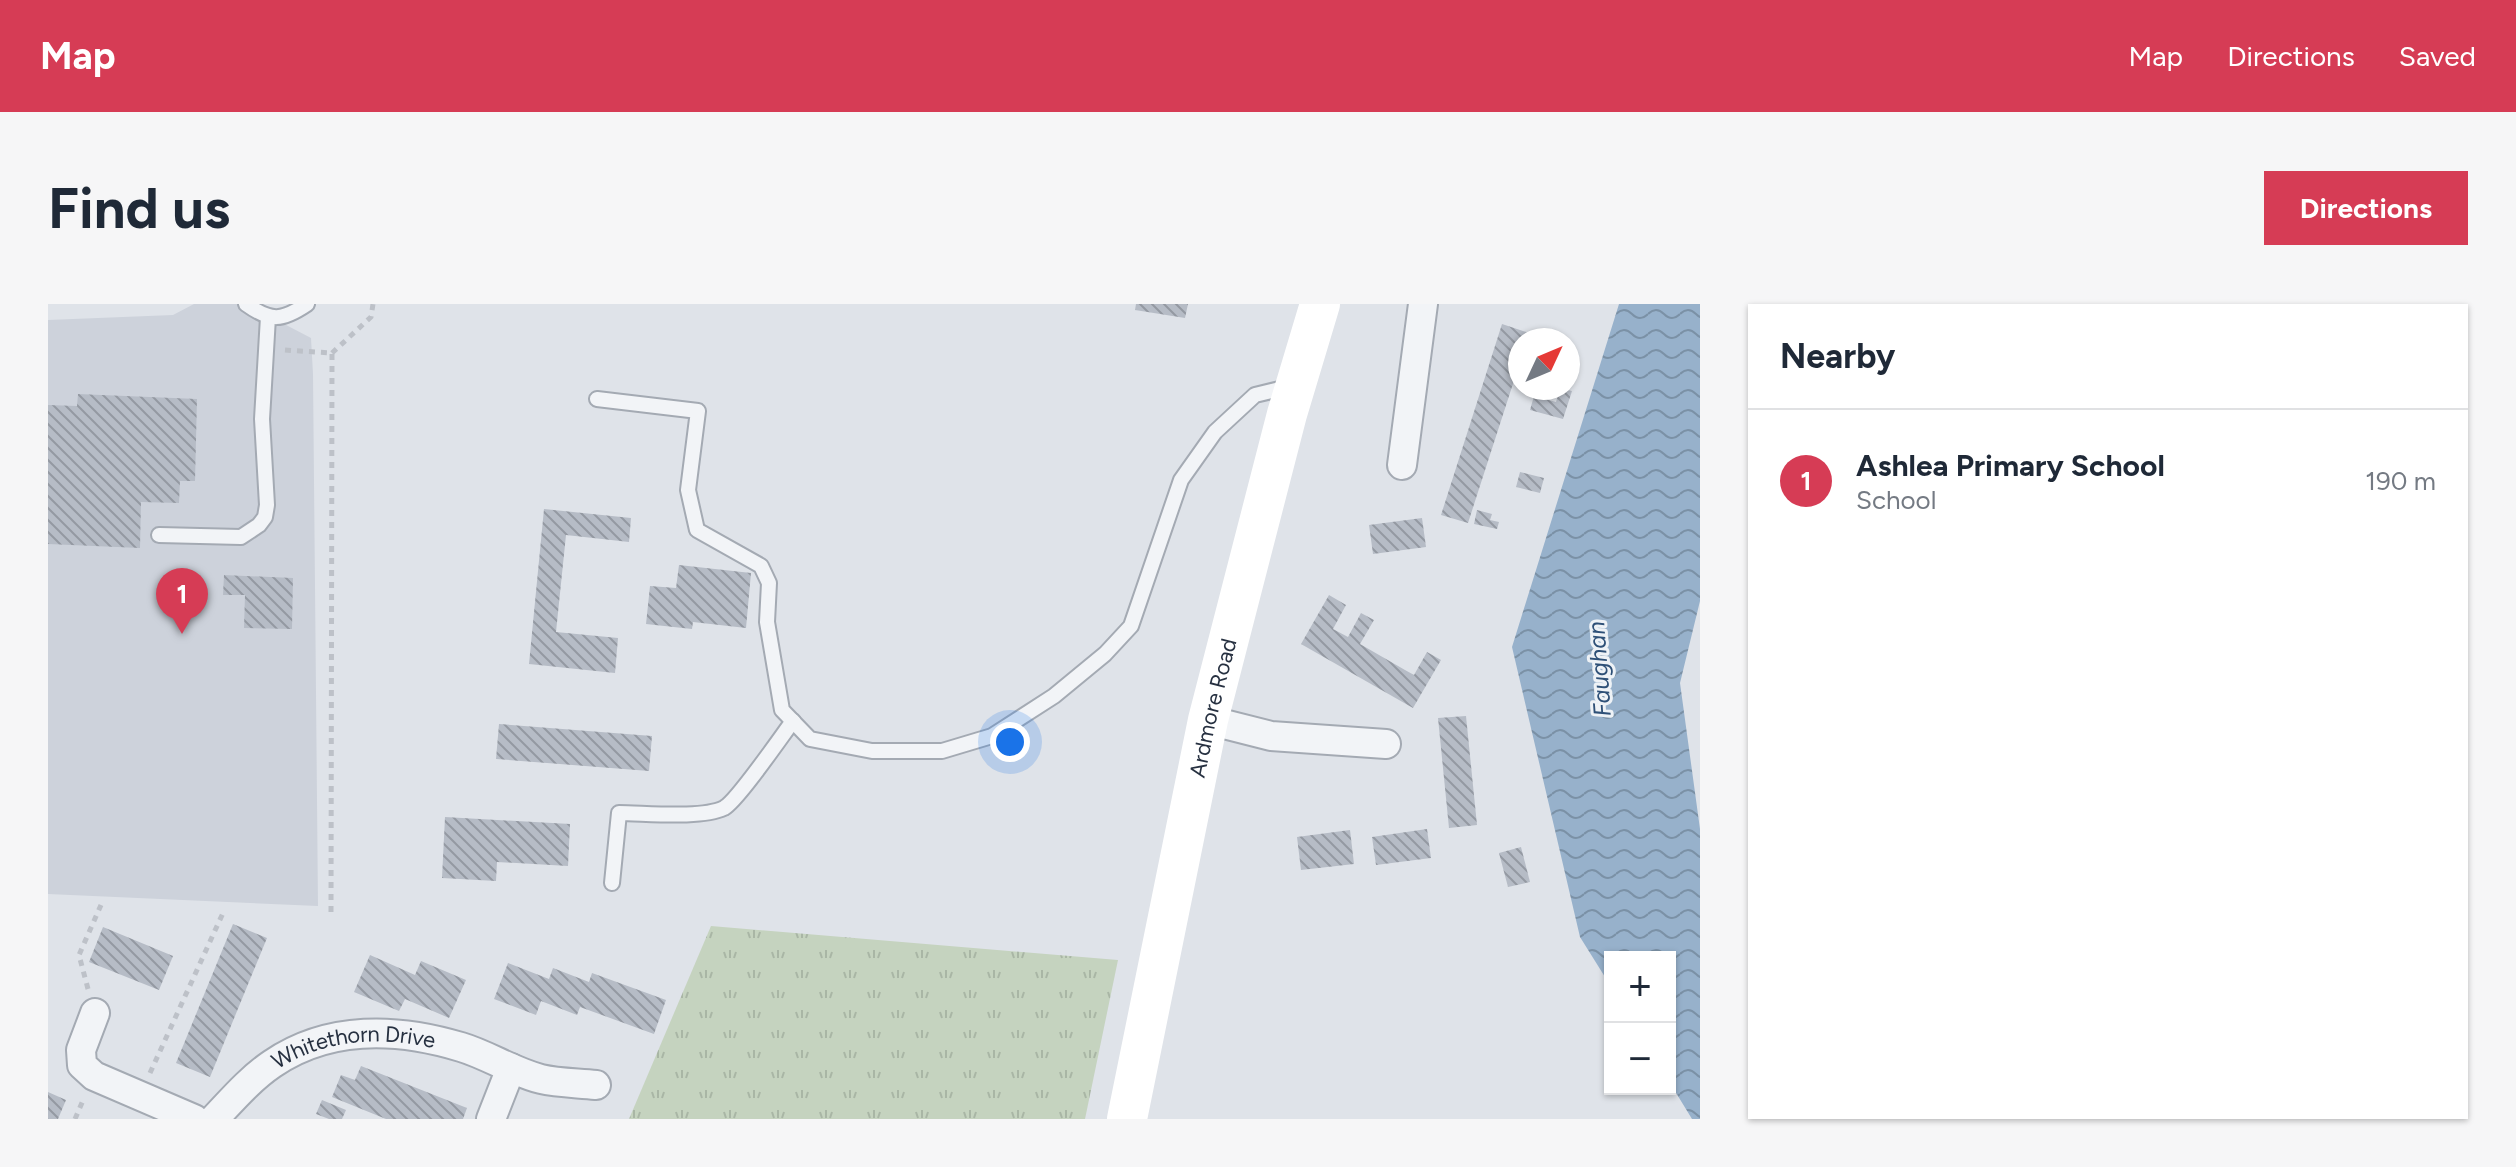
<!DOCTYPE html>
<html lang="en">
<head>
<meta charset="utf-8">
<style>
	body { margin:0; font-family:Figtree,sans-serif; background:#f6f6f7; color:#1f2937 }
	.controls { position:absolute; right:24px; bottom:24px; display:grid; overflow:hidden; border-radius:0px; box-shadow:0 2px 6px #0004 }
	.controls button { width:72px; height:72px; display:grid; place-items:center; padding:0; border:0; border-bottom:2px solid #e0e1e3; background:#fff; color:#1f2937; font:40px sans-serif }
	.compass { position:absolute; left:1460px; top:24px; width:72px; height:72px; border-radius:50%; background:#fff; box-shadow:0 2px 6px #0004; rotate:46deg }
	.you { position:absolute; left:962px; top:438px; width:28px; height:28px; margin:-20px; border:6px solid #fff; border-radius:50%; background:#1a73e8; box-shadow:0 0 0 12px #1a73e833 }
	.badge { display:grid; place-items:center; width:52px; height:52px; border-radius:50%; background:#d63c55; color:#fff; font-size:26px; font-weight:700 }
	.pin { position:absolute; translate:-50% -66px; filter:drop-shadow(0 2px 4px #0008) }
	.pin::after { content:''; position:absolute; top:42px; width:28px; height:24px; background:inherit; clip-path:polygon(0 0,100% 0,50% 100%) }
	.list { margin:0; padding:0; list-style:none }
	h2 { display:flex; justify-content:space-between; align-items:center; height:104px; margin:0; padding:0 32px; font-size:34px }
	h2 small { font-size:26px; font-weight:400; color:#747a83 }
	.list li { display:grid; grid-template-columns:52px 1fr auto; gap:24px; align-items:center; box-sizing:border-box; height:144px; padding:0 32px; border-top:2px solid #e0e1e3 }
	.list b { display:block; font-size:30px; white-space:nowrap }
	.list p { margin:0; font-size:26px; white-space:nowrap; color:#747a83 }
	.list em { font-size:26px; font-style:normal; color:#747a83 }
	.map { position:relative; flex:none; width:1652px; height:815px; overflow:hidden; border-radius:0px }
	header { display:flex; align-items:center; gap:48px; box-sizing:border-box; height:112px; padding:0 40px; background:#d63c55; color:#fff }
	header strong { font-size:38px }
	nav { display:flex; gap:44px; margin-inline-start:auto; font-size:28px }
	.intro { display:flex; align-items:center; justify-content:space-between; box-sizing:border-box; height:192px; padding:0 48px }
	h1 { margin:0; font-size:56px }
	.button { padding:20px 36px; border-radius:0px; background:#d63c55; color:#fff; font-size:28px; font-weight:700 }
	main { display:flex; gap:48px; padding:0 48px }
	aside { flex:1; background:#fff; border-radius:0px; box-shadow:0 2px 6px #0004 }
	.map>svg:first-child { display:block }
	.built { fill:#cdd2db }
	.grass { fill:url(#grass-tufts) }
	.water { fill:url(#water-waves) }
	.building { fill:url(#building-back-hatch) }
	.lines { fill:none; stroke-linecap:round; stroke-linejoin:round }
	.lane-casing { stroke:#a4aab3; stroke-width:18 }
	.street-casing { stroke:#a4aab3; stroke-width:32 }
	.path { stroke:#bdc1c8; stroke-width:5; stroke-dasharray:6 6; stroke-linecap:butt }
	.lane { stroke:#f2f4f7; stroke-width:14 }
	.street { stroke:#f2f4f7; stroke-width:28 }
	.secondary { stroke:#fff; stroke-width:40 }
	.labels { text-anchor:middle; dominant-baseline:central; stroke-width:6; stroke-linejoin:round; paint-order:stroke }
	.street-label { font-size:22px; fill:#273141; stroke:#eef2f6 }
	.water-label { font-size:24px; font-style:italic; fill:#2e5077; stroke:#eef2f6 }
</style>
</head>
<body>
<header>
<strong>Map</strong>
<nav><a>Map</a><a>Directions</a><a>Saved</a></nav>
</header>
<div class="intro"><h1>Find us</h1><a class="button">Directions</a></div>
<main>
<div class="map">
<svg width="1652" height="815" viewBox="0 0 1652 815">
	<defs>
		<pattern id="grass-tufts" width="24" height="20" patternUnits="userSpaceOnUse" patternTransform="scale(2)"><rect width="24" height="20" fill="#c5d3bf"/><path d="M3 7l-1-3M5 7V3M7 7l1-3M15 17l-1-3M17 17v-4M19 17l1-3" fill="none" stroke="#a9b6a5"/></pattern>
		<pattern id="water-waves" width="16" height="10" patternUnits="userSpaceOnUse" patternTransform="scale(2)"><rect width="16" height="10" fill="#97b1cb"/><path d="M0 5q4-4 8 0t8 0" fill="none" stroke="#7b91a6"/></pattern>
		<pattern id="building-back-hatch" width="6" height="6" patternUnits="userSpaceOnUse" patternTransform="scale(2)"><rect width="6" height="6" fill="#b6bcc6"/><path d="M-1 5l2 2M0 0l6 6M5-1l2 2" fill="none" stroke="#9499a2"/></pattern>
	</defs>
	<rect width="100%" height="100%" fill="#dfe3e9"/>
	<path class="built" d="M146,0H198L263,34L265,70L270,602L0,590V16L125,11Z"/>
	<path class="grass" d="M663,622L1070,656L1037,815H581Z"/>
	<path class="water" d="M1571,0H1652V297L1632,379L1652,525V815H1644L1622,779V653H1562V681L1532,633L1464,343Z"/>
	<g class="building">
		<path d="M1088,0H1140L1137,14L1087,6Z"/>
		<path d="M1454,20L1481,29L1479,36H1472V58L1420,219L1393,211Z"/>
		<path d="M1512,84L1524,87L1515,115L1482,106L1486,92L1508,98Z"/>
		<path d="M30,90L149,95L147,177H132L131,199L93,198L92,244L0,240V101L29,102Z"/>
		<path d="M1472,168L1496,174L1492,189L1468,183Z"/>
		<path d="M496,205L583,214L581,238L518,231L508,328L570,334L567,369L481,360Z"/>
		<path d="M1429,206L1444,210L1442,216L1451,218L1449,225L1426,220Z"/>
		<path d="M1374,214L1378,243L1325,250L1321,221Z"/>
		<path d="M631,261L703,269L698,324L645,318L644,325L598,320L602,282L628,284Z"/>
		<path d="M176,271L245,274L244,325L196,324L197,291H175Z"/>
		<path d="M1281,291L1298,301L1285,325L1300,333L1313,309L1326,316L1312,340L1357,366L1366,371L1379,348L1393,356L1365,404L1253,340Z"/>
		<path d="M1418,412L1429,521L1401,524L1390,414Z"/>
		<path d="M451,420L604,432L601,467L448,455Z"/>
		<path d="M397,513L522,520L520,562L449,558L448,577L394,574Z"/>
		<path d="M1379,525L1383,554L1328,561L1324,533Z"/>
		<path d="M1302,526L1306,560L1253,566L1249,533Z"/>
		<path d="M1473,543L1482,578L1460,583L1451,549Z"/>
		<path d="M185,620L219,634L162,773L128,759Z"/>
		<path d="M55,623L125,652L111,686L41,658Z"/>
		<path d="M322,651L367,671L373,657L418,676L401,714L357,695L351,707L306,688Z"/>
		<path d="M460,659L501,675L505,664L541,678L544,669L618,696L606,730L532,703L529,711L493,697L488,711L446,695Z"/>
		<path d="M313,762L419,804L415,815H338L284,793L293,771L307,776Z"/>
		<path d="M0,788L18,796L10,815H0Z"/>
		<path d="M274,796L298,806L294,815H281L268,810Z"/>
	</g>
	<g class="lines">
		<g class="lane-casing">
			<g id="lane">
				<path d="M198,0C223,18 234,17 259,0"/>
				<path d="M549,95L650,107L640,186L649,226L713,262L721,279L719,318L734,406L762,435L824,447H894L944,432L1006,392L1057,350L1083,322L1133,176L1167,128L1207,91L1244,82"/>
				<path d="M111,231L193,233L211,221L217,213L219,201L214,115L220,13"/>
				<path d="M564,579L571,509C597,509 653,515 676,504C689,497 733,433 745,417"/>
			</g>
		</g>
		<g class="street-casing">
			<g id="street">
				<path d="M1354,161L1375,0"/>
				<path d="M1160,416L1223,432L1338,440"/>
				<path d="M47,709L33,746L34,761L46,772L146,815"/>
				<path id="s1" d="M166,815C184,796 202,775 224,760C281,721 350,724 413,743C440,751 465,768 493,775C510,779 530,779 548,781"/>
				<path d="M443,815L463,764"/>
			</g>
		</g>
		<g class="path">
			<path d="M237,46L284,49L283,608"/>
			<path d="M284,49L323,13L325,0"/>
			<path d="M40,685L31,651L53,601"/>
			<path d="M102,769L175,609"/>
			<path d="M27,815L36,794"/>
		</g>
		<use href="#lane" class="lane"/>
		<use href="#street" class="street"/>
		<path class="secondary" id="s2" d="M1079,815L1160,416L1239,110L1272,0"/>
	</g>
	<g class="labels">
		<g class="street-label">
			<text stroke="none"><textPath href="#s2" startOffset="420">Ardmore Road</textPath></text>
			<text stroke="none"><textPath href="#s1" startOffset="166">Whitethorn Drive</textPath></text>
		</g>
		<g class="water-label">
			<text transform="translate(1551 365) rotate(-94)">Faughan</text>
		</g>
	</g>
</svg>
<div class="controls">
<button>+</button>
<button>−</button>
</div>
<svg class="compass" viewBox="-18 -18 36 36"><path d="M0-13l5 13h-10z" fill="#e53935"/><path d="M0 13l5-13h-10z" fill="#747a83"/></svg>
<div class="you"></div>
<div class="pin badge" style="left:134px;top:330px">1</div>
</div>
<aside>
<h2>Nearby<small></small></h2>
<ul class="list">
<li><span class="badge">1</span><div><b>Ashlea Primary School</b><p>School</p></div><em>190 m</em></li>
</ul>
</aside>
</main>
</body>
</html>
